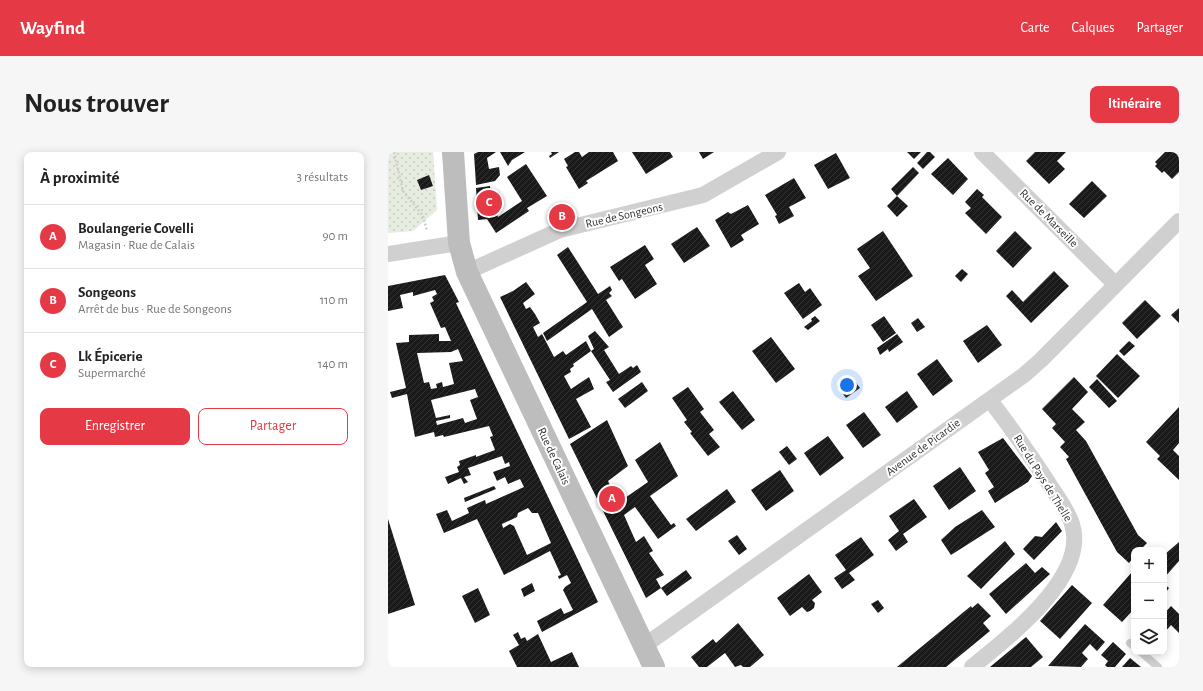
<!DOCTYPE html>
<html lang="fr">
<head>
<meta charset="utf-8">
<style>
	body { margin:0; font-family:"Alegreya Sans",sans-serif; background:#f6f6f6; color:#222 }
	.controls { position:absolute; right:12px; bottom:12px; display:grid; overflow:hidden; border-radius:8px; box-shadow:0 2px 10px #0003 }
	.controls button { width:36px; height:36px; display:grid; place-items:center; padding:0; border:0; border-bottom:1px solid #e0e0e0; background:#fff; color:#222; font:20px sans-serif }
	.you { position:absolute; left:459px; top:233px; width:14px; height:14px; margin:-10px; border:3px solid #fff; border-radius:50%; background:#1a73e8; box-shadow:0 0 0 6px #1a73e833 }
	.badge { display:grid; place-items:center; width:26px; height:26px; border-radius:50%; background:#e63946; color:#fff; font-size:13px; font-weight:700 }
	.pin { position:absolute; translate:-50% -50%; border:2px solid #fff; box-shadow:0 1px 4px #0006 }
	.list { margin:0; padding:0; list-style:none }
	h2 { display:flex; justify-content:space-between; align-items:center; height:52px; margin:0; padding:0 16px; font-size:17px }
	h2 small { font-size:13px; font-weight:400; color:#767676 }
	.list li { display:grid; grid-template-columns:26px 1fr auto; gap:12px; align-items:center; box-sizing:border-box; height:64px; padding:0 16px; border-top:1px solid #e0e0e0 }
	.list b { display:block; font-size:15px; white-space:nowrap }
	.list p { margin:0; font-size:13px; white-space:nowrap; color:#767676 }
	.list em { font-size:13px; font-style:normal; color:#767676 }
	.actions { display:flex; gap:8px; padding:12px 16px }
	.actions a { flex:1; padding:9px 0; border:1px solid #e63946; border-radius:8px; text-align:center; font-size:14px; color:#e63946 }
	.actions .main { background:#e63946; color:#fff }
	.icon { flex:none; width:22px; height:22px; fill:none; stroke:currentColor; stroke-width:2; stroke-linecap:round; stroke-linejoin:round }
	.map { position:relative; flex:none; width:791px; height:515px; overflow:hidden; border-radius:8px }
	header { display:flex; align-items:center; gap:24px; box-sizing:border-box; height:56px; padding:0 20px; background:#e63946; color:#fff }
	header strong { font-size:19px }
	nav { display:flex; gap:22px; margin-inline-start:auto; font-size:14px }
	.intro { display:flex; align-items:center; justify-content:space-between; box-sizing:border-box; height:96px; padding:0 24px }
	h1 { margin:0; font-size:28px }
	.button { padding:10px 18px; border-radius:8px; background:#e63946; color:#fff; font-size:14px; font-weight:700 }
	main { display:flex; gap:24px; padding:0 24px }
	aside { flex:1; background:#fff; border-radius:8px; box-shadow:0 2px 10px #0003 }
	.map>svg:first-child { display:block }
	.park { fill:url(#park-dots) }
	.building { fill:url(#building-hatch); fill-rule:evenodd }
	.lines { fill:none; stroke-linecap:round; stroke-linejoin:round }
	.path { stroke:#cdcdcd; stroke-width:2.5; stroke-dasharray:2 2; stroke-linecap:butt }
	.service { stroke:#d0d0d0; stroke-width:8 }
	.minor { stroke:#d0d0d0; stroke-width:16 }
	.secondary { stroke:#bdbdbd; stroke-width:22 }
	.labels { text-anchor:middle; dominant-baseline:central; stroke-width:4; stroke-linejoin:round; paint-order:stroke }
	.street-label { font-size:12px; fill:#333; stroke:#fff }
</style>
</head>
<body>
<header>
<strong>Wayfind</strong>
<nav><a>Carte</a><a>Calques</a><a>Partager</a></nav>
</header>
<div class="intro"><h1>Nous trouver</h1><a class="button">Itinéraire</a></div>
<main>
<aside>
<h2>À proximité<small>3 résultats</small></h2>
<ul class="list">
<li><span class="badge">A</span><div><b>Boulangerie Covelli</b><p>Magasin · Rue de Calais</p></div><em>90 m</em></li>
<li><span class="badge">B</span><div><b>Songeons</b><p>Arrêt de bus · Rue de Songeons</p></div><em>110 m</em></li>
<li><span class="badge">C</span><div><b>Lk Épicerie</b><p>Supermarché</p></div><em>140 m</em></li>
</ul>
<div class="actions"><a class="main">Enregistrer</a><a>Partager</a></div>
</aside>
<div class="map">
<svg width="791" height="515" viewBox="0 0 791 515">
	<defs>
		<pattern id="park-dots" width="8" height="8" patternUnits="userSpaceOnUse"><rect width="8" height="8" fill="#e6ecdf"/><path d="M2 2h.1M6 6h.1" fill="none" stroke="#c6cbc0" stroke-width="1.8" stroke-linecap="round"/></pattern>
		<pattern id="building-hatch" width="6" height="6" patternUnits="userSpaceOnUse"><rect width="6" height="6" fill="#1a1a1a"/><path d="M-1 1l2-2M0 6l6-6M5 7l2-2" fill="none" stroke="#333"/></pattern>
	</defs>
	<rect width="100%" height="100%" fill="#fff"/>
	<path class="park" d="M0,0H45L49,58L25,79L0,81Z"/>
	<g class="building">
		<path d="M90,0H108L99,6L101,17L111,15L112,23L107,29L88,33L86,2Z"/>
		<path d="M112,0H137L124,8L120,14Z"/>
		<path d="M163,0H171L162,6L161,4L164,2Z"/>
		<path d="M187,0H191L194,5L201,0H225L230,9L198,29L200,31L191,37L178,15L180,14L176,7Z"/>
		<path d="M244,0H282L285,5L258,22Z"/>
		<path d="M311,0H326L315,7Z"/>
		<path d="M519,0H533L526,7Z"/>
		<path d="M539,0H542L547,5L535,17L529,11Z"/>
		<path d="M647,0H678L669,9L677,17L661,32L638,9Z"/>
		<path d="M777,0H791V20L784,27L776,19L774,21L767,14L769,12L767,10Z"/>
		<path d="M448,1L462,26L440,37L426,13Z"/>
		<path d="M560,6L580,27L565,43L543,22Z"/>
		<path d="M138,12L159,44L139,56L141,59L108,81L99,67L90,68L88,36L102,34L103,44L110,65L134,49L119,25Z"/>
		<path d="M525,15L531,21L509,44L503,37Z"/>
		<path d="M41,23L45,34L33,38L29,28Z"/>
		<path d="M406,26L418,46L401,55L406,64L391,72L387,64L389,63L377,43Z"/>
		<path d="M704,29L719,44L696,66L681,52Z"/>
		<path d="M589,37L596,43L594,45L614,65L598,82L577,61L583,56L577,50Z"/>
		<path d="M509,44L520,54L509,65L499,54Z"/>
		<path d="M360,53L371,72L353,83L356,88L343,96L327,68L340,60L343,62Z"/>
		<path d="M309,75L322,94L296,111L283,92Z"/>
		<path d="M495,79L525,124L488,149L470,124L482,116L469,97Z"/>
		<path d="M627,79L644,96L625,116L608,99Z"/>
		<path d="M257,93L266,107L257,113L269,132L247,147L234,127L231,129L222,115Z"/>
		<path d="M180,95L210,142L222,134L224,138L221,141L224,144L218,148L235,175L221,185L204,157L159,189L155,181L199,150L169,103Z"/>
		<path d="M574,117L580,122L573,130L567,124Z"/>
		<path d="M666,119L681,134L643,171L618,144L624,138L635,150Z"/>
		<path d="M57,123L71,150L68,151L210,450L154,480L149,469L173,456L176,462L185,458L175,438L177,435L183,431L179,423L171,427L170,424L173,423L162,399L116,423L89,367L56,381L48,362L59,358L64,369L81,361L79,356L97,348L98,352L136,335L132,327L120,332L117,325L109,329L105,320L122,314L121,310L117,312L114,304L80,316L83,323L76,325L80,330L76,332L73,326L60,332L57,325L71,320L69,315L72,313L71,309L88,303V305L107,298L102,285L105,284L101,274L56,285L55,283L47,285L46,280L27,285L19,242L4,246L2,240L18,236L8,191L21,190V183L51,182V189H63L57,175L53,176L42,151L46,149L44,145L49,142L47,138L25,144V140L12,143L15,156L0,159V134ZM70,197L75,209L61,211L66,232L55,235L54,230L48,232L49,236L43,237L41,230L36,231L29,201L63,200ZM87,237L90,245L82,248L89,267L77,271L75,266L49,273L48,269L62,266V263L48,266L43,248ZM140,356L144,361H150L163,391L139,403L126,374L122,372L115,376L114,372L129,365L130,361Z"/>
		<path d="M138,130L147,142L135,151L138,157L142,155L147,162L152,171L145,175L150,185L154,182L166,205L175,199L178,203L198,189L203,199L185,212L186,214L182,217L183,220L176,224L183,237L201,225L206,237L188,247L203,275L181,287L112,145L125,139Z"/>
		<path d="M411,131L417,140L422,136L434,153L415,167L396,141Z"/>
		<path d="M757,148L773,164L749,187L734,171Z"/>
		<path d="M791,156V171L783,163Z"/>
		<path d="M427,164L432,169L420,178L416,175L424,169L423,167Z"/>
		<path d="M496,164L508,181L495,190L483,173Z"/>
		<path d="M530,166L537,175L529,180L523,171Z"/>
		<path d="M599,173L614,193L590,211L575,189Z"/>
		<path d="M207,179L221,195L216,198L231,222L243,214L245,216L249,213L253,220L225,240L218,230L222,228L203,199L206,197L200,184Z"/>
		<path d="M509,182L515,190L501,200L500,197L492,203L489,196Z"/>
		<path d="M383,185L407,217L388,231L364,199Z"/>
		<path d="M741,189L747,194L736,204L731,199Z"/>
		<path d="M729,202L752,224L730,246L708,224Z"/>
		<path d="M549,207L565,229L545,244L529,222Z"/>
		<path d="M463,224L472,236L458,246L449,234Z"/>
		<path d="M686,225L700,240L684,257L697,270L688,278L698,289L750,383L759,391L752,398H746V405L741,411L729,400L678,307L681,305L672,295L677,290L664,276L668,272L654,257Z"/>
		<path d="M709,227L729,249L721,256L701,235Z"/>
		<path d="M254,230L260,239L237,256L230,247Z"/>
		<path d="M300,235L316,257L312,260L326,278L321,282L332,295L320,304L302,281L304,280L296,270L299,268L284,246Z"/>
		<path d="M345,239L367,268L354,278L331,250Z"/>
		<path d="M519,239L530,255L509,271L497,255Z"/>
		<path d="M791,255V291L785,298L791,304V328L769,307L772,304L758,290Z"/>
		<path d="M476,260L493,283L475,296L458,273Z"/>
		<path d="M219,268L240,314L220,329L226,342L230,340L234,348L260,330L247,308L272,290L290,324L262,344L283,373L286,371L288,374L270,387L247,355L236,363L248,390L256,384L265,399L261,401L276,423L268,427L273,436L298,418L304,426L279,444L273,436L258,446L182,292Z"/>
		<path d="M440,284L456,306L432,324L416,301Z"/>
		<path d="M615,286L644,324L640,330L607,351L600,339L606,335L597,321L601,318L590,300Z"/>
		<path d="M399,294L409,307L401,313L391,300Z"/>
		<path d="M572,315L588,339L561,358L545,334Z"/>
		<path d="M392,318L406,339L378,359L363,338Z"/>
		<path d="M106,334L108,337L77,350L76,346Z"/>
		<path d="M339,337L348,350L308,379L298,367Z"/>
		<path d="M526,347L539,365L515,382L520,390L508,399L500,388L511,379L501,364Z"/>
		<path d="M594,358L607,375L563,403L553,388L567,375Z"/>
		<path d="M0,367L27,453L0,462Z"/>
		<path d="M668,370L674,379L646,408L635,397L647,384L654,385Z"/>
		<path d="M349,383L359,397L351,403L340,389Z"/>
		<path d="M473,385L486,403L461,421L467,428L454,437L446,426L458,418L447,403Z"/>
		<path d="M617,389L627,402L593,437L579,424Z"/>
		<path d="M791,390V409L776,426V403Z"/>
		<path d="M638,411L647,421L654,415L662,422L618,462L601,442Z"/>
		<path d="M744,420L746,421V442L743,445L746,448V457L734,470L715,453Z"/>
		<path d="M421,422L434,440L424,448L427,451L426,456L422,459L419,460L414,455L402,464L389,446Z"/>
		<path d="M144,431L147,439L136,445L133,437Z"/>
		<path d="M776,432L781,436L776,443Z"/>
		<path d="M684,433L704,451L672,487L652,469Z"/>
		<path d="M90,436L102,463L87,471L74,444Z"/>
		<path d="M490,448L496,456L490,461L483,452Z"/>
		<path d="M590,451L603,464L595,471L602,479L558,515H509L583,454L584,456Z"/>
		<path d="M783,454L791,462V481L783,473L776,481V462Z"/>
		<path d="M350,471L376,503L362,515H355L353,513L347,515L337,501L319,515H311L303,505L325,487L328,491Z"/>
		<path d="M697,472L717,490L709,499L702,492L694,501L700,507L693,515L660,514Z"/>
		<path d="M130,480L133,487L137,485L139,489L150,482L163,510L184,500L191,515H129L121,499L131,493L125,483Z"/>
		<path d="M638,485L655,505L643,515H602Z"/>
		<path d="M725,490L738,502L727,515H719L717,513L720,509L713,503Z"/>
		<path d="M742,506L753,515H734Z"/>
	</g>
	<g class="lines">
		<path class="path" d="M6,0L15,39L35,64L39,79"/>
		<g class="service">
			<path d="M742,491L746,494"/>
			<path d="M753,500L770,515"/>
		</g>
		<g class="minor">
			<path d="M594,0L727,132"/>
			<path d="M0,102L71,91"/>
			<path d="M79,120L172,78L315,43L390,0"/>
			<path d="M256,494L636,223L653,208L791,69"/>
			<path d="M584,515C619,486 701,425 684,372C680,359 671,347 663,335C644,305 623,276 602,248"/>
		</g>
		<path class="secondary" d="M65,0L71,91L79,120L266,515"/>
	</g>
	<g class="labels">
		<g class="street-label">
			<text transform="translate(236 63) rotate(-13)">Rue de Songeons</text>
			<text transform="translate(661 66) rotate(45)">Rue de Marseille</text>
			<text transform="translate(535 295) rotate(-36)">Avenue de Picardie</text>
			<text transform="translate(166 304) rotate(65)">Rue de Calais</text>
			<text transform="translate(655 326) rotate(58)">Rue du Pays de Thelle</text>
		</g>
	</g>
</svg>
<div class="controls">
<button>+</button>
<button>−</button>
<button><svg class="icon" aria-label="layers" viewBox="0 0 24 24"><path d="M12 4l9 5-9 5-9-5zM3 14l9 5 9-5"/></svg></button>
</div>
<div class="you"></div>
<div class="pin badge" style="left:224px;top:347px">A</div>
<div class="pin badge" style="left:174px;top:65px">B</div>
<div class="pin badge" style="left:101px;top:51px">C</div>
</div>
</main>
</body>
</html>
